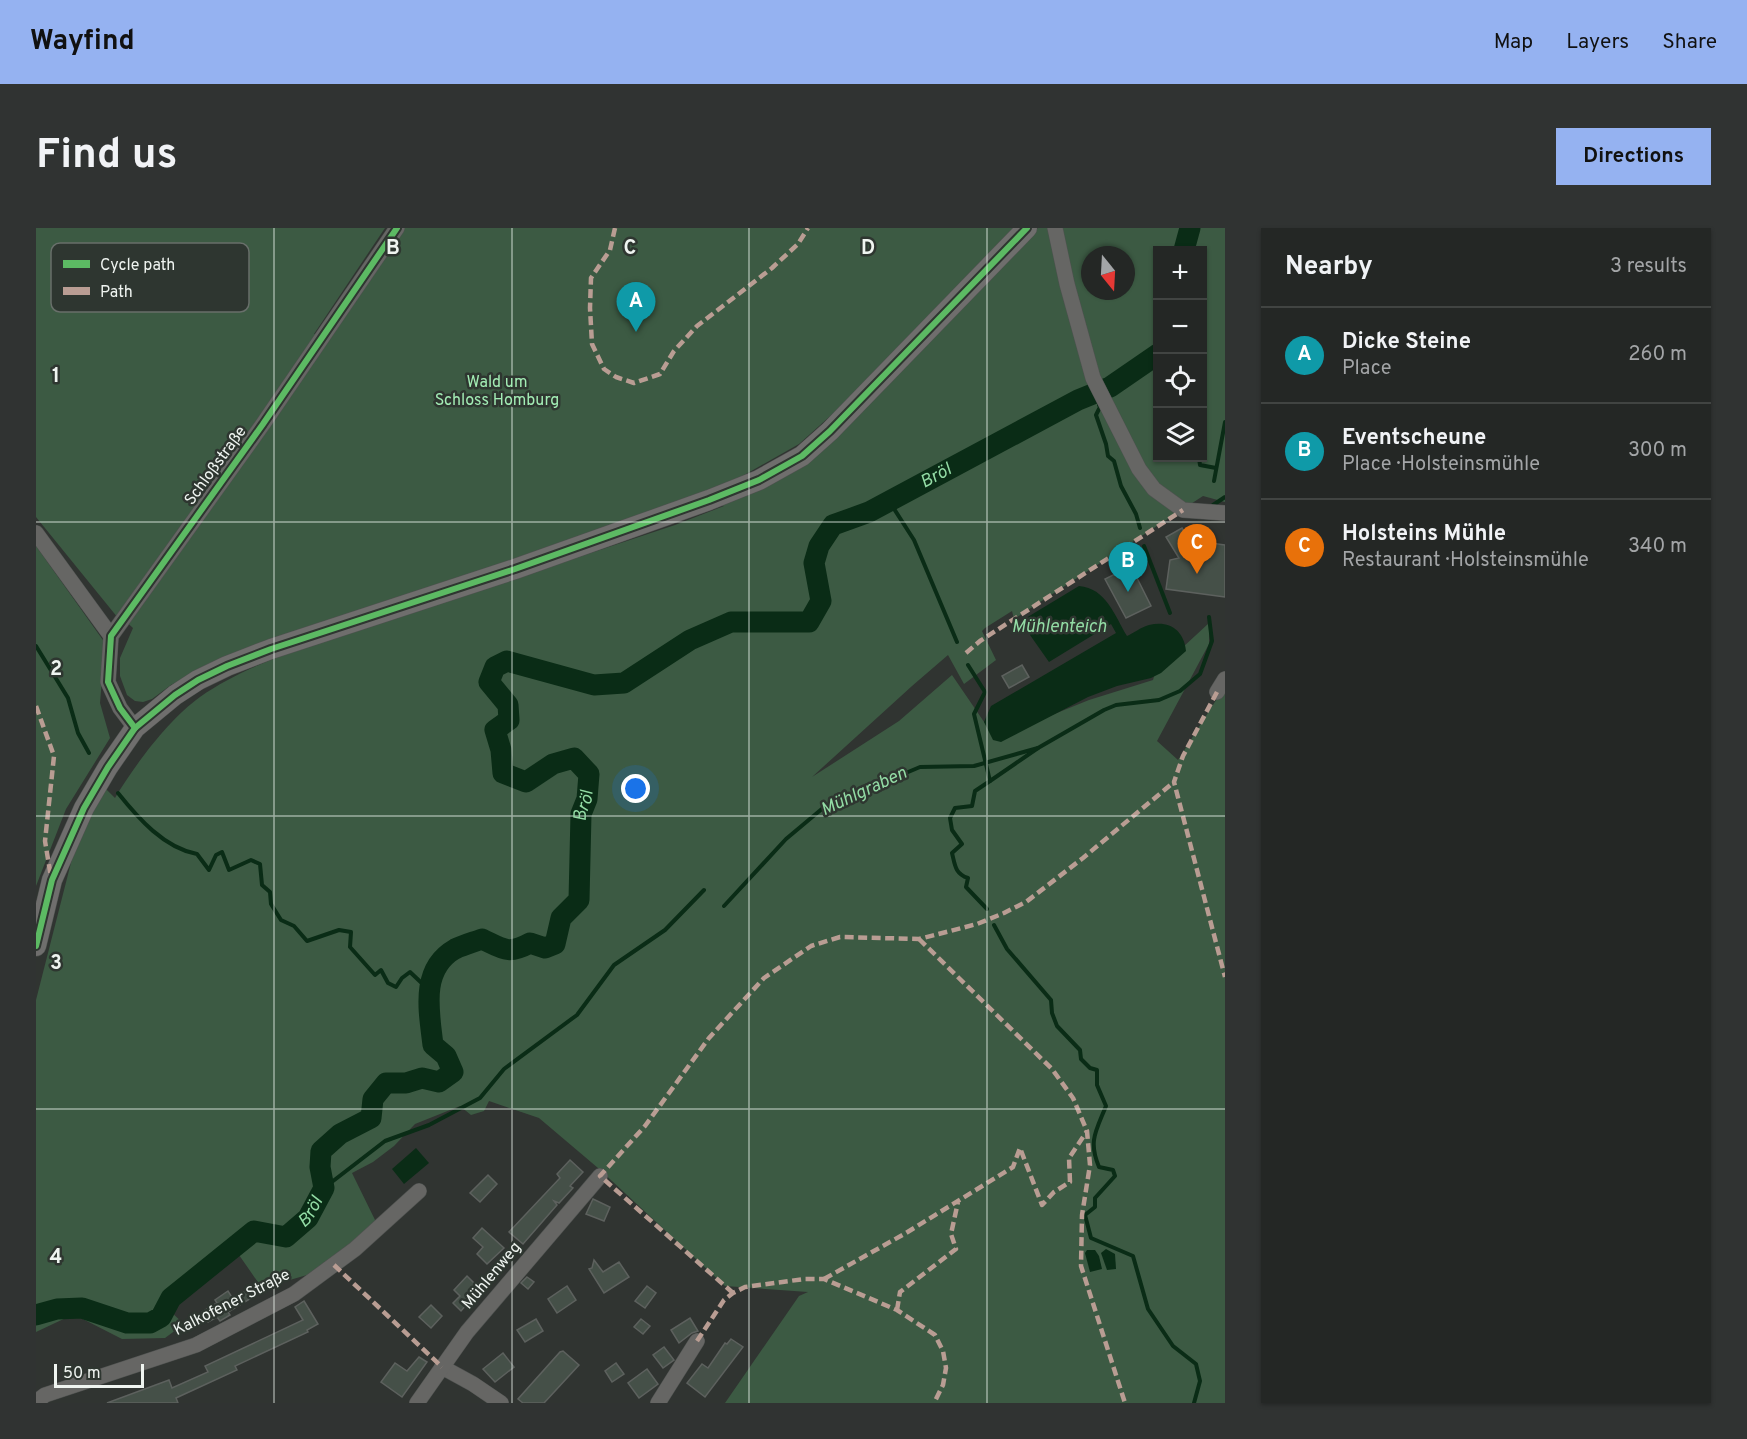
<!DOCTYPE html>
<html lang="en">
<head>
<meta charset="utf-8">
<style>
	body { margin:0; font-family:Overpass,sans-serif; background:#303332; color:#f1f3f6 }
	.controls { position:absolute; right:18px; top:18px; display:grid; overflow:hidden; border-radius:0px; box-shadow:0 2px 4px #0004 }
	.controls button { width:54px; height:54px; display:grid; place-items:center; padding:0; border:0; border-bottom:2px solid #414442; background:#242725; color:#f1f3f6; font:30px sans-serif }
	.compass { position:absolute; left:1045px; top:18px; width:54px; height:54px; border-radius:50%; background:#242725; box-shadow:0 2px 4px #0004; rotate:162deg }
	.scale { position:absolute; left:18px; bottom:15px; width:90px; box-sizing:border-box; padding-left:6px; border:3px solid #eff4f0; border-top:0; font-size:16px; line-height:21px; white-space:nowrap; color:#eff4f0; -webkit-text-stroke:4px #2e3630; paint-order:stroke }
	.you { position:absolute; left:600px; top:561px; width:21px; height:21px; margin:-15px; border:4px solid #fff; border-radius:50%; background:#1a73e8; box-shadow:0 0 0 9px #1a73e833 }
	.badge { display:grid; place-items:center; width:39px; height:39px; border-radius:50%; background:#95b2f1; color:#fff; font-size:20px; font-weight:700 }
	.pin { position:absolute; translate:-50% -50px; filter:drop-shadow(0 2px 3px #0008) }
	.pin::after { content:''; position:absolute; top:32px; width:21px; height:18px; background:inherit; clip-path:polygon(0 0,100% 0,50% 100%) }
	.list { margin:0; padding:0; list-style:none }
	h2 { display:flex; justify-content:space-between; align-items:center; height:78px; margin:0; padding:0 24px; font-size:26px }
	h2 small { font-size:20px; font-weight:400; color:#a3a5a7 }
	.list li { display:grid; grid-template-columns:39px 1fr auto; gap:18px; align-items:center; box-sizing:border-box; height:96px; padding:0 24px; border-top:2px solid #414442 }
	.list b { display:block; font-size:22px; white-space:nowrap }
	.list p { margin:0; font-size:20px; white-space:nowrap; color:#a3a5a7 }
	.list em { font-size:20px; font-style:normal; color:#a3a5a7 }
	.icon { flex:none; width:33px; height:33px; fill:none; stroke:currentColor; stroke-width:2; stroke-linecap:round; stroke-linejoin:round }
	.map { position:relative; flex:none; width:1189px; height:1175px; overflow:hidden; border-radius:0px }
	header { display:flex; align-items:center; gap:36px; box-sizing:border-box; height:84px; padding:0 30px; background:#95b2f1; color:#111 }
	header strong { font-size:28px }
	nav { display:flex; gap:33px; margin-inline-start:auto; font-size:21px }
	.intro { display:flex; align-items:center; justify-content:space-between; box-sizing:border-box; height:144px; padding:0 36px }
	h1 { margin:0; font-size:42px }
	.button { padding:15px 27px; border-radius:0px; background:#95b2f1; color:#111; font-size:21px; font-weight:700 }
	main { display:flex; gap:36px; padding:0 36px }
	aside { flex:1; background:#242725; border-radius:0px; box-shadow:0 2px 4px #0004 }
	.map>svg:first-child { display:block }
	.green { fill:#3c5a43; fill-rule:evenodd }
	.water { fill:#0a2c16 }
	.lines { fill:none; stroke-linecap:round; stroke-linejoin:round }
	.stream { stroke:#0a2c16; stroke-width:4 }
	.river { stroke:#0a2c16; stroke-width:21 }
	.building { fill:#455048; stroke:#5d615e; stroke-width:1.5 }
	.minor-casing { stroke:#4f5250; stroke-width:16 }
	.major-casing { stroke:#4f5250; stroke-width:21 }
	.minor { stroke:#666664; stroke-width:15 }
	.major { stroke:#6f6e6d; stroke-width:20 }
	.quiet { stroke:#b99d93; stroke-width:4.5; stroke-dasharray:9 4.5; stroke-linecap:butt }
	.cycleway-casing { stroke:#2e3630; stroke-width:10 }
	.cycleway { stroke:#5cba63; stroke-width:6 }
	.grid { fill:none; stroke:#eff4f0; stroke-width:1.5; stroke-opacity:0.55 }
	.labels { text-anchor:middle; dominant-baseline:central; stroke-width:5; stroke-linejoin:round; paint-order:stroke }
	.park-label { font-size:16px; fill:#a3edb5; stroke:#2e3630 }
	.street-label { font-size:16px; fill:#eff4f0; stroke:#2e3630 }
	.water-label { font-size:18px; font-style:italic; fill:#93dca5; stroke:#2e3630 }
	.key { fill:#2e3630; stroke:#686f6a; stroke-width:1.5 }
	.key-label { font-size:16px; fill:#eff4f0 }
	.grid-label { font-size:20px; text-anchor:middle; font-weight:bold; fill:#eff4f0; stroke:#2e3630; stroke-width:5; stroke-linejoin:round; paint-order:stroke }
</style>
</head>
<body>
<header>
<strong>Wayfind</strong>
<nav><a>Map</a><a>Layers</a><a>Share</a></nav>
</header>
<div class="intro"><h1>Find us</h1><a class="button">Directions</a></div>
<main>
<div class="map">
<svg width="1189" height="1175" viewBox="0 0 1189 1175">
	<rect width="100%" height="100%" fill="#303431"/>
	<g class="green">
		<path d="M0,0H349L278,106L299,103L368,0H977L821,164L763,216L703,250L664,268L183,432L135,457L116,471L107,474L99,473L91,467L84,448V430L97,400L84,388L82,390L0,289Z"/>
		<path d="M1002,0H1189V274L1167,268L978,391L976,383L949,400L946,403L960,432L928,456L912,427L876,458L776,549L863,493L916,447L959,510L1053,472L1117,452L1120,442L1132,433L1173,395V416L1121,513L1142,532L1189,458V1175H689L763,1068L772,1064L689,1058L562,940L503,890L453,873L448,883L435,887L424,878L379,896L358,918L337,934L316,945L341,996L271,1047L226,1060L203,1027L169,1047L134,1083L148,1096L129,1110L86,1111L41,1088H34L0,1104V772L39,619L69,560L79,570C98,538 133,491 164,469C216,432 288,414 349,394C446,362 542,329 639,297L688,278L678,277L830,178ZM1122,22H1166V230H1122ZM1054,27H1090V63H1054Z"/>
		<path d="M0,318L69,415L64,475L74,510L30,581L0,658Z"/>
	</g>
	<g class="water">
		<path d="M1043,358C1070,360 1079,388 1091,408C1098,405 1105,399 1113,397C1133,392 1148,402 1150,423L1125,445L1115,450L1081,458L1052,469L965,514L957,512L948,494L955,478L1080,405L1075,396L1013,434L994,407V398L990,390Z"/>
		<path d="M380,920L393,935L368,956L356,941Z"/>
		<path d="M1070,1021L1079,1026L1080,1041L1071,1042L1065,1025Z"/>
		<path d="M1051,1022H1059L1063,1028L1066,1041L1054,1044L1049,1025Z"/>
	</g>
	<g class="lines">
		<g class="stream">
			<path d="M1063,177L1064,179L1060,187L1070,216L1072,228L1078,233L1085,258L1100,286L1104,300"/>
			<path d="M1163,230L1164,237L1180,240"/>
			<path d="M1178,253L1189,194"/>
			<path d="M853,273L878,312L921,414"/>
			<path d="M1177,277L1189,269"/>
			<path d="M1108,318L1134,385"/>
			<path d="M0,418L32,470L42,505L53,525"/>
			<path d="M932,437L949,464L938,486L954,553L939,563L936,578L919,580L914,590L916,602L926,616L916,625C919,637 919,646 932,650L930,659L951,681"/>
			<path d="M954,553L1002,520L1068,482L1080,477L1123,472L1144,463L1164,446L1176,413L1173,389"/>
			<path d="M82,565C102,590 128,620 161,626L173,642L180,627L186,624L193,642L215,632L224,636L226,657L234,664L235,676L245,692L258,698L271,713L303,702L315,704L314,719L339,747L345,742L352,755L360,759L366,750L374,744L392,761"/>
			<path d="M688,678L750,611L787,580L884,539L938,538L1002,520"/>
			<path d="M958,697L971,721L1015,772L1016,785L1021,798L1044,822L1045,831L1054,840L1061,842V857L1070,878C1060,903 1052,913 1063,939L1077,942L1079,948L1059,970V979L1049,987L1055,1010L1097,1028L1112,1081L1137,1118L1160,1136L1164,1153L1158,1175"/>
			<path d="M288,960L349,913L393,897L444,870L468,841L541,787L578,737L629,702L668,662"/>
		</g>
		<g class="river">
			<path d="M1148,22L1154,0"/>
			<path id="s1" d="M0,1087L21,1081L46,1080L91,1095H114L125,1089L135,1070L218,1003L250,1009L272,990L288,960L284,939L285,923L304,906L335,890L337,871L350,855H370L386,850L403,854L417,844L410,828L397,817C393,783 384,741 419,721C427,717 438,714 446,711C467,721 472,727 494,715L509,720L519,716L525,690L543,672L545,586L551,571L553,546L538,530L517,536L490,554L467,545L465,522L459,502L473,492L472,477L453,454L459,439L471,433L558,457L588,455L654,412L695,394H773L785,373L778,335L783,318L797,297L833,284L1042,172L1074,159L1122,126"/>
		</g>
	</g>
	<g class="building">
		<path d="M1146,300L1153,312L1189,317V369L1130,361L1134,332L1143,330L1130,309Z"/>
		<path d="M1095,338L1115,378L1090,390L1069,351Z"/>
		<path d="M986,437L993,449L973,460L966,448Z"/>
		<path d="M534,932L547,944L534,958L537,960L523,975L518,973L521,977L487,1016L473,1004L524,950L521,946Z"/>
		<path d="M452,947L461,956L444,974L434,965Z"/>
		<path d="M557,971L574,979L568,993L550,986Z"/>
		<path d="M446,1000L468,1020L451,1036L441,1026L447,1019L437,1010Z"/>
		<path d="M558,1032L567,1044L583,1034L593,1049L568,1065L553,1041L556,1040Z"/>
		<path d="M431,1048L442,1059L429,1072L432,1075L425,1083L417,1075L424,1068L418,1062Z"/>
		<path d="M491,1049L498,1054L492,1061L485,1055Z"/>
		<path d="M531,1058L540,1072L521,1085L512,1071Z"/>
		<path d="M611,1058L620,1065L609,1080L599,1073Z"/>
		<path d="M212,1061L217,1069L192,1084L194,1087L184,1093L181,1089L172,1094L166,1084L181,1075L179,1072L192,1063L197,1071Z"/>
		<path d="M268,1073L282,1096L271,1102L272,1104L199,1138L201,1142L140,1170L142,1175H71L133,1152L136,1160L172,1144L169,1138L267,1092L259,1079Z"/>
		<path d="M395,1077L406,1088L395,1100L383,1089Z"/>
		<path d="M654,1090L662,1103L656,1105L643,1115L635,1102Z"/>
		<path d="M500,1091L507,1103L489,1114L481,1102Z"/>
		<path d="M605,1091L614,1098L607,1106L598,1099Z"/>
		<path d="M695,1111L707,1119L669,1169L651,1155L666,1136L672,1140L689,1115L691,1116Z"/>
		<path d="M628,1119L638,1132L627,1140L617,1127Z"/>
		<path d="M527,1123L543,1137L508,1175H487L482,1171L524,1124Z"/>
		<path d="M467,1125L478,1139L459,1154L447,1141Z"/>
		<path d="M383,1129L391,1134L366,1169L345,1154L359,1135L371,1143Z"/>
		<path d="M580,1135L588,1146L576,1154L569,1143Z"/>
		<path d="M611,1141L622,1156L603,1170L592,1155Z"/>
	</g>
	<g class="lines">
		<g class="minor-casing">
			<g id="minor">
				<path d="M1019,0L1031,56L1057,150L1103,241L1118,261L1147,282L1189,285"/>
				<path d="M0,305L75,408"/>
				<path d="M1181,464L1189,451"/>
				<path d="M99,500L84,480L72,454L75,408L227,196L361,0"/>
				<path d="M406,1139L437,1156L465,1175"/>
				<path d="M0,1174L9,1167L160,1117L258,1066L319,1021L383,963"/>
				<path d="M381,1175L431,1104L564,948"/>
				<path d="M622,1175L661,1113"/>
			</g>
		</g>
		<g class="major-casing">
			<path id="major" d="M0,718L16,652L48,580L72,539L99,500L139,467L162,452L191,438L235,421L479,341L673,272L723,252L766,228L794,203L991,0"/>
		</g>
		<use href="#minor" class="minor"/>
		<use href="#major" class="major"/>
		<g class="quiet">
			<path d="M579,0L574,22L555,50L554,80L556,116L568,141L580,149L598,155L624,146L638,123L661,98L736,40L762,16L772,0"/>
			<path d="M930,425L944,413L1147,282"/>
			<path d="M1181,464L1147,528L1138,554L1189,749"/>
			<path d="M0,478L18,528L9,613L15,649"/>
			<path d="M883,711L1016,841L1037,870L1051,903L1054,937L1046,987L1045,1038L1089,1175"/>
			<path d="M298,1037L406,1139"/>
			<path d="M788,1051L870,1005L977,939L984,920L1006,977L1018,964L1034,954L1033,930L1051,903"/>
			<path d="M697,1065L564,948L609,898L673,810L728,750L775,718L804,709L883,711L941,696L968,685L990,674L1047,630L1138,554"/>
			<path d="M861,1082L864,1064L920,1021L915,1006L922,974"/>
			<path d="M661,1113L688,1072L697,1065L709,1059L768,1051H788L861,1082L899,1107L907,1123L910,1140L907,1157L898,1175"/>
		</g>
		<g class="cycleway-casing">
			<g id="cycleway">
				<path d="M99,500L84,480L72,454L75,408L227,196L361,0"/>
				<path d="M0,718L16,652L48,580L72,539L99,500L139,467L162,452L191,438L235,421L479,341L673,272L723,252L766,228L794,203L991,0"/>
			</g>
		</g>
		<use href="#cycleway" class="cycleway"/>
	</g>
	<path class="grid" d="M238,0V1175M476,0V1175M713,0V1175M951,0V1175M0,294H1189M0,588H1189M0,881H1189"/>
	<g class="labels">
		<g class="park-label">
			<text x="461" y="155">Wald um<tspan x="461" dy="18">Schloss Homburg</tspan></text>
		</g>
		<g class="street-label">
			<text transform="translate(180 238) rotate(-54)">Schloßstraße</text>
			<text transform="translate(456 1048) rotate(-50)">Mühlenweg</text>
			<text transform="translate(196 1075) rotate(-27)">Kalkofener Straße</text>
		</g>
		<g class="water-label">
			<text stroke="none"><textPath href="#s1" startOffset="1767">Bröl</textPath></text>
			<text x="1023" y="399">Mühlenteich</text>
			<text transform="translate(828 564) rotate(-25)">Mühlgraben</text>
			<text stroke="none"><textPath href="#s1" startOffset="956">Bröl</textPath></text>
			<text stroke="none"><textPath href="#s1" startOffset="326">Bröl</textPath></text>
		</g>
	</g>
	<rect x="15" y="15" width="198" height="69" rx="9" class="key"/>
	<rect x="27" y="32" width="27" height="8" fill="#5cba63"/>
	<rect x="27" y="59" width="27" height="8" fill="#b99d93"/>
	<g class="key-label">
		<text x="64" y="42">Cycle path</text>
		<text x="64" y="69">Path</text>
	</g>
	<g class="grid-label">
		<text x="357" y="26">B</text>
		<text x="594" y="26">C</text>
		<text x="832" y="26">D</text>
		<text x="20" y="154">1</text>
		<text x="20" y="447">2</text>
		<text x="20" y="741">3</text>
		<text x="20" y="1035">4</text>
	</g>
</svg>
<div class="controls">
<button>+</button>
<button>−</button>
<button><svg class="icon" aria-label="locate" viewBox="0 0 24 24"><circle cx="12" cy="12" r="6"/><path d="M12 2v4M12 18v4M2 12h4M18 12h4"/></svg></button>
<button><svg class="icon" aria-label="layers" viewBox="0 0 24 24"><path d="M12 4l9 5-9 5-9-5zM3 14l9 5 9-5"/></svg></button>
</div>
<svg class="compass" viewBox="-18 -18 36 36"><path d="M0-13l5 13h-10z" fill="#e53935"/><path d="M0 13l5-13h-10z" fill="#a3a5a7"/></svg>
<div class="scale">50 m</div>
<div class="you"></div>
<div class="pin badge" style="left:600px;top:104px;background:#0f9aa8">A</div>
<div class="pin badge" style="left:1092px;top:364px;background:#0f9aa8">B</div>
<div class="pin badge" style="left:1161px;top:346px;background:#e8710a">C</div>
</div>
<aside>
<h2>Nearby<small>3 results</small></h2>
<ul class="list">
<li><span class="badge" style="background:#0f9aa8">A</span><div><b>Dicke Steine</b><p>Place</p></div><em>260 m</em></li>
<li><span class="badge" style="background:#0f9aa8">B</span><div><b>Eventscheune</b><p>Place · Holsteinsmühle</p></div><em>300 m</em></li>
<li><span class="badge" style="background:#e8710a">C</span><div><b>Holsteins Mühle</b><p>Restaurant · Holsteinsmühle</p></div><em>340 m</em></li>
</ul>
</aside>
</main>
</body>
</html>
